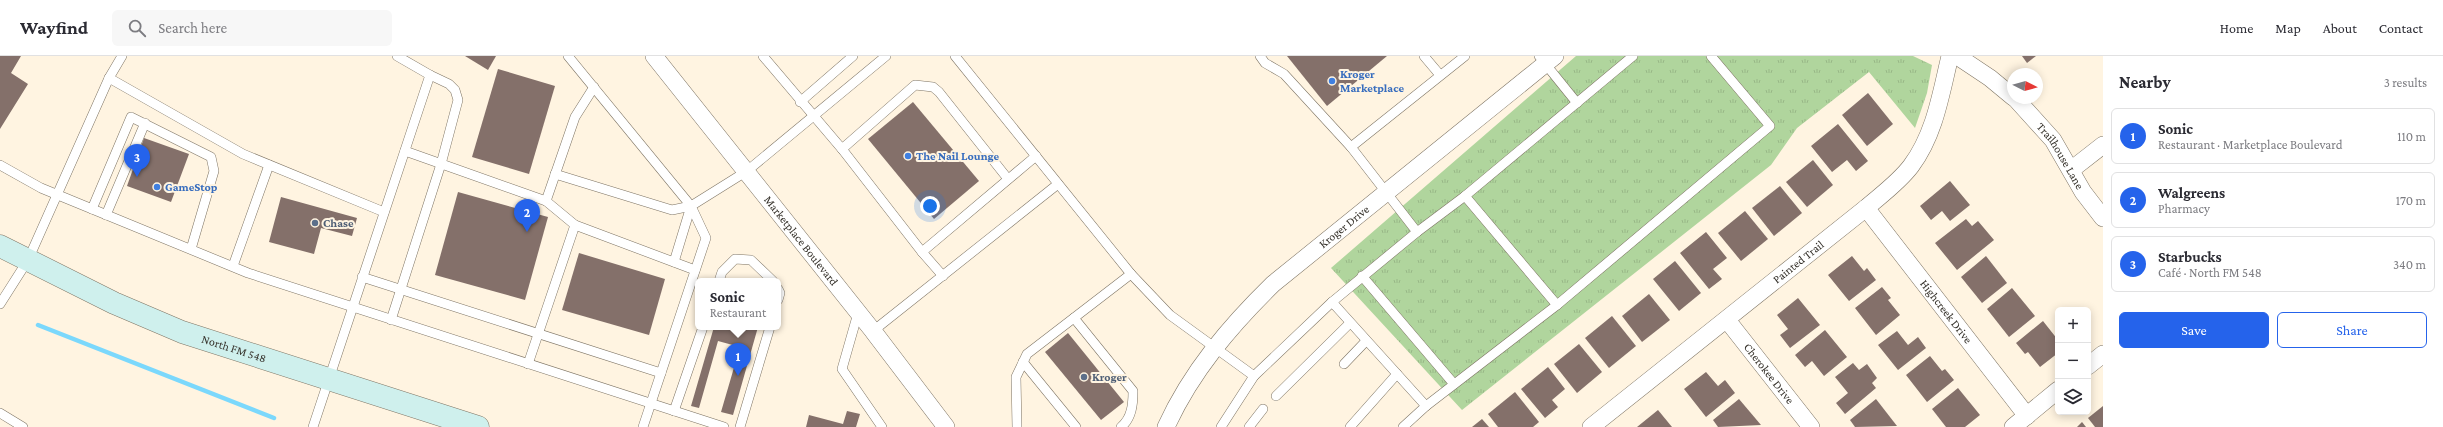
<!DOCTYPE html>
<html lang="en">
<head>
<meta charset="utf-8">
<style>
	body { margin:0; font-family:"Crimson Pro",serif; background:#f7f7f7; color:#2b2b33 }
	.controls { position:absolute; right:12px; bottom:12px; display:grid; overflow:hidden; border-radius:6px; box-shadow:0 2px 10px #0003 }
	.controls button { width:36px; height:36px; display:grid; place-items:center; padding:0; border:0; border-bottom:1px solid #e1e1e2; background:#fff; color:#2b2b33; font:20px sans-serif }
	.compass { position:absolute; left:2007px; top:12px; width:36px; height:36px; border-radius:50%; background:#fff; box-shadow:0 2px 10px #0003; rotate:96deg }
	.you { position:absolute; left:930px; top:150px; width:14px; height:14px; margin:-10px; border:3px solid #fff; border-radius:50%; background:#1a73e8; box-shadow:0 0 0 6px #1a73e833 }
	.badge { display:grid; place-items:center; width:26px; height:26px; border-radius:50%; background:#2563eb; color:#fff; font-size:13px; font-weight:700 }
	.pin { position:absolute; translate:-50% -33px; filter:drop-shadow(0 1px 2px #0008) }
	.pin::after { content:''; position:absolute; top:21px; width:14px; height:12px; background:inherit; clip-path:polygon(0 0,100% 0,50% 100%) }
	.popup { position:absolute; left:695px; top:222px; width:86px; height:52px; box-sizing:border-box; display:grid; place-content:center; border-radius:6px; background:#fff; filter:drop-shadow(0 1px 3px #0005); font-size:13px; white-space:nowrap; color:#7c7c81 }
	.popup b { font-size:15px; color:#2b2b33 }
	.popup::after { content:''; position:absolute; left:50%; top:100%; margin-left:-8px; border:8px solid transparent; border-top-color:#fff }
	.list { margin:0; padding:0; list-style:none }
	h2 { display:flex; justify-content:space-between; align-items:center; height:52px; margin:0; padding:0 16px; font-size:17px }
	h2 small { font-size:13px; font-weight:400; color:#7c7c81 }
	.list li { display:grid; grid-template-columns:26px 1fr auto; gap:12px; align-items:center; box-sizing:border-box; height:56px; margin:0 8px 8px; padding:0 8px; border:1px solid #e1e1e2; border-radius:6px }
	.list b { display:block; font-size:15px; white-space:nowrap }
	.list p { margin:0; font-size:13px; white-space:nowrap; color:#7c7c81 }
	.list em { font-size:13px; font-style:normal; color:#7c7c81 }
	.actions { display:flex; gap:8px; padding:12px 16px }
	.actions a { flex:1; padding:9px 0; border:1px solid #2563eb; border-radius:6px; text-align:center; font-size:14px; color:#2563eb }
	.actions .main { background:#2563eb; color:#fff }
	.icon { flex:none; width:22px; height:22px; fill:none; stroke:currentColor; stroke-width:2; stroke-linecap:round; stroke-linejoin:round }
	.map { position:relative; flex:none; width:2103px; height:371px; overflow:hidden }
	header { display:flex; align-items:center; gap:24px; box-sizing:border-box; height:56px; padding:0 20px; background:#fff; border-bottom:1px solid #e1e1e2 }
	header strong { font-size:19px }
	nav { display:flex; gap:22px; margin-inline-start:auto; font-size:14px }
	.search { width:280px; height:36px; background:#f7f7f7; display:flex; align-items:center; gap:10px; box-sizing:border-box; padding:0 14px; border-radius:6px; color:#7c7c81; font-size:15px }
	main { display:flex }
	aside { flex:1; background:#fff }
	.map>svg:first-child { display:block }
	.grass { fill:url(#grass-tufts) }
	.lines { fill:none; stroke-linecap:round; stroke-linejoin:round }
	.stream { stroke:#7bd8fc; stroke-width:4.5 }
	.building { fill:#84706a }
	.service-casing { stroke:#7e7464; stroke-width:10 }
	.minor-casing { stroke:#7e7464; stroke-width:18 }
	.secondary-casing { stroke:#7e7464; stroke-width:23 }
	.service { stroke:#fff; stroke-width:9 }
	.minor { stroke:#fff; stroke-width:17 }
	.secondary { stroke:#cff0ed; stroke-width:22 }
	.shop-dot { fill:#3f7fe0; stroke:#fff4e1; stroke-width:1.5 }
	.service-dot { fill:#5c6f8a; stroke:#fff4e1; stroke-width:1.5 }
	.labels { text-anchor:middle; dominant-baseline:central; stroke-width:4; stroke-linejoin:round; paint-order:stroke }
	.shop-label { font-size:12px; font-weight:bold; fill:#366cbe; stroke:#fff4e1; text-anchor:start }
	.street-label { font-size:12px; fill:#35312a; stroke:#fff4e1 }
	.service-label { font-size:12px; font-weight:bold; fill:#4e5e75; stroke:#fff4e1; text-anchor:start }
</style>
</head>
<body>
<header>
<strong>Wayfind</strong>
<div class="search"><svg class="icon" aria-label="search" viewBox="0 0 24 24"><circle cx="10" cy="10" r="6"/><path d="M15 15l6 6"/></svg>Search here</div>
<nav><a>Home</a><a>Map</a><a>About</a><a>Contact</a></nav>
</header>
<main>
<div class="map">
<svg width="2103" height="371" viewBox="0 0 2103 371">
	<defs>
		<pattern id="grass-tufts" width="24" height="20" patternUnits="userSpaceOnUse"><rect width="24" height="20" fill="#b0d59d"/><path d="M3 7l-1-3M5 7V3M7 7l1-3M15 17l-1-3M17 17v-4M19 17l1-3" fill="none" stroke="#98b787"/></pattern>
	</defs>
	<rect width="100%" height="100%" fill="#fff4e1"/>
	<path class="grass" d="M1576,0H1913L1932,9L1927,37L1915,72L1869,16L1797,72L1771,109L1462,354L1331,212Z"/>
	<g class="lines">
		<path class="stream" d="M38,269L274,362"/>
	</g>
	<g class="building">
		<path d="M0,0H21L11,17L28,28L0,73Z"/>
		<path d="M465,0H496L488,14Z"/>
		<path d="M1287,0H1387L1327,50Z"/>
		<path d="M2022,0H2036L2027,7Z"/>
		<path d="M498,13L555,30L529,118L472,101Z"/>
		<path d="M1868,37L1893,68L1867,90L1842,59Z"/>
		<path d="M913,46L979,125L934,163L868,83Z"/>
		<path d="M1838,68L1868,105L1856,115L1847,104L1832,116L1811,90Z"/>
		<path d="M144,82L189,98L171,146L127,130Z"/>
		<path d="M1813,104L1833,129L1807,151L1786,126Z"/>
		<path d="M1950,125L1970,149L1950,165L1942,155L1931,164L1920,150Z"/>
		<path d="M1780,130L1802,157L1774,180L1752,152Z"/>
		<path d="M458,136L548,161L525,244L435,219Z"/>
		<path d="M281,141L357,162L352,180L321,172L314,198L269,186Z"/>
		<path d="M1745,155L1768,183L1741,205L1718,177Z"/>
		<path d="M1966,163L1972,170L1978,165L1994,184L1957,214L1935,187Z"/>
		<path d="M1706,176L1727,202L1713,213L1722,223L1709,233L1680,197Z"/>
		<path d="M579,197L665,223L649,279L562,254Z"/>
		<path d="M1852,200L1864,215L1867,212L1876,224L1849,245L1828,219Z"/>
		<path d="M1986,200L2007,227L1982,247L1961,221Z"/>
		<path d="M1675,205L1701,237L1679,255L1653,223Z"/>
		<path d="M1882,231L1891,242L1888,244L1900,259L1876,279L1855,252Z"/>
		<path d="M2012,232L2035,260L2009,281L1987,253Z"/>
		<path d="M1649,238L1670,264L1642,286L1622,260Z"/>
		<path d="M1798,242L1820,269L1790,292L1780,279L1788,273L1777,259Z"/>
		<path d="M1612,260L1636,290L1609,312L1585,282Z"/>
		<path d="M2043,265L2058,284V297L2040,311L2028,296L2025,298L2016,287Z"/>
		<path d="M714,271H758L733,359L721,356L740,291L718,285L699,352L691,350Z"/>
		<path d="M1825,274L1847,301L1824,320L1812,305L1805,311L1795,299Z"/>
		<path d="M1897,275L1908,289L1918,281L1926,292L1898,314L1878,289Z"/>
		<path d="M1068,277L1124,346L1101,364L1045,296Z"/>
		<path d="M1579,288L1602,316L1577,337L1554,308Z"/>
		<path d="M1930,300L1942,315L1945,313L1954,324L1927,346L1906,319Z"/>
		<path d="M1853,307L1859,314L1867,308L1877,322L1872,327L1876,332L1845,358L1836,347L1848,337L1835,321Z"/>
		<path d="M1548,311L1565,333L1552,344L1558,351L1545,362L1521,333Z"/>
		<path d="M1706,316L1718,330L1725,324L1735,337L1706,361L1684,333Z"/>
		<path d="M1958,332L1980,359L1965,371H1946L1932,353Z"/>
		<path d="M1515,336L1539,366L1533,371H1498L1488,358Z"/>
		<path d="M1739,343L1761,369L1718,371L1713,364Z"/>
		<path d="M1876,343L1897,370L1855,371L1850,364Z"/>
		<path d="M2103,350V371H2095L2088,362Z"/>
		<path d="M1658,354L1672,371H1637Z"/>
		<path d="M847,355L860,358L856,371H806L809,359L843,368Z"/>
		<path d="M1482,363L1489,371H1472Z"/>
		<path d="M2082,366L2086,371H2077Z"/>
	</g>
	<g class="lines">
		<g class="service-casing">
			<g id="service">
				<path d="M568,0L691,150L674,206"/>
				<path d="M763,0L842,93L915,29L933,31L939,36L1008,123"/>
				<path d="M955,0L1131,218L1170,259L1254,320L1332,246L1426,350L1403,371"/>
				<path d="M1260,0L1265,7L1284,18L1351,91L1417,176L1465,140L1557,249L1426,350"/>
				<path d="M1424,0L1440,19"/>
				<path d="M1539,0L1577,47"/>
				<path d="M109,22L243,98L384,156"/>
				<path d="M800,46L853,0"/>
				<path d="M1351,91L1465,0"/>
				<path d="M842,93L922,196"/>
				<path d="M405,95L546,145L575,169L695,214"/>
				<path d="M0,109L41,132L248,217L724,371"/>
				<path d="M555,118L672,154L691,150"/>
				<path d="M1465,140L1633,0"/>
				<path d="M546,145L575,61L594,31"/>
				<path d="M92,153L131,61L211,101L214,115L191,193"/>
				<path d="M106,159L145,67"/>
				<path d="M233,210L269,109"/>
				<path d="M943,220L922,196L1036,100"/>
				<path d="M1362,220L1454,328"/>
				<path d="M362,221L661,317"/>
				<path d="M719,225L722,216L735,203L751,204L773,225"/>
				<path d="M778,233L780,237L778,244"/>
				<path d="M1332,246L1417,176"/>
				<path d="M0,248L28,204L109,22L122,0"/>
				<path d="M1557,249L1770,70L1711,0"/>
				<path d="M858,257L842,313L882,371"/>
				<path d="M1074,262L1133,335C1133,348 1132,362 1121,371"/>
				<path d="M391,264L441,108L458,44L455,34L449,28L430,19"/>
				<path d="M873,275L1058,128"/>
				<path d="M1023,306L1076,371"/>
				<path d="M528,308L575,169"/>
				<path d="M1344,308L1366,285"/>
				<path d="M1276,340L1350,267"/>
				<path d="M674,355L703,271"/>
				<path d="M0,357L23,371"/>
				<path d="M313,371L430,19L397,0"/>
				<path d="M643,371L706,182L691,150L747,115L886,0"/>
				<path d="M740,371L770,271"/>
				<path d="M1017,371L1016,321L1027,298L1131,218"/>
				<path d="M1221,371L1254,320"/>
				<path d="M1249,371L1263,353"/>
				<path d="M1350,371L1397,318"/>
			</g>
		</g>
		<g class="minor-casing">
			<g id="minor">
				<path id="s1" d="M654,0L873,275L946,371"/>
				<path d="M1957,0L1990,22L2013,41"/>
				<path id="s2" d="M2015,42L2053,84L2083,136L2103,162"/>
				<path d="M2071,114L2103,89"/>
				<path id="s3" d="M1866,152L2027,360"/>
				<path id="s4" d="M1727,264L1811,371"/>
				<path d="M2088,310L2103,298"/>
				<path id="s5" d="M1166,371C1191,316 1230,270 1273,228L1555,0"/>
				<path id="s6" d="M1591,371L1866,152C1881,139 1899,126 1911,110C1935,78 1941,37 1950,0"/>
				<path d="M2013,371L2058,334"/>
			</g>
		</g>
		<g class="secondary-casing">
			<g id="secondary">
				<path id="s7" d="M0,190L114,247L182,276L478,371"/>
			</g>
		</g>
		<use href="#service" class="service"/>
		<use href="#minor" class="minor"/>
		<use href="#secondary" class="secondary"/>
	</g>
	<g class="shop-dot">
		<circle cx="1332" cy="25" r="4"/>
		<circle cx="908" cy="100" r="4"/>
		<circle cx="157" cy="131" r="4"/>
	</g>
	<g class="service-dot">
		<circle cx="315" cy="167" r="4"/>
		<circle cx="1084" cy="321" r="4"/>
	</g>
	<g class="labels">
		<g class="shop-label">
			<text x="1340" y="18">Kroger<tspan x="1340" dy="14">Marketplace</tspan></text>
			<text x="916" y="100">The Nail Lounge</text>
			<text x="165" y="131">GameStop</text>
		</g>
		<g class="street-label">
			<text stroke="none"><textPath href="#s2" startOffset="74">Trailhouse Lane</textPath></text>
			<text stroke="none"><textPath href="#s5" startOffset="271">Kroger Drive</textPath></text>
			<text stroke="none"><textPath href="#s1" startOffset="236">Marketplace Boulevard</textPath></text>
			<text stroke="none"><textPath href="#s6" startOffset="265">Painted Trail</textPath></text>
			<text stroke="none"><textPath href="#s3" startOffset="131">Highcreek Drive</textPath></text>
			<text stroke="none"><textPath href="#s7" startOffset="256">North FM 548</textPath></text>
			<text stroke="none"><textPath href="#s4" startOffset="68">Cherokee Drive</textPath></text>
		</g>
		<g class="service-label">
			<text x="323" y="167">Chase</text>
			<text x="1092" y="321">Kroger</text>
		</g>
	</g>
</svg>
<div class="controls">
<button>+</button>
<button>−</button>
<button><svg class="icon" aria-label="layers" viewBox="0 0 24 24"><path d="M12 4l9 5-9 5-9-5zM3 14l9 5 9-5"/></svg></button>
</div>
<svg class="compass" viewBox="-18 -18 36 36"><path d="M0-13l5 13h-10z" fill="#e53935"/><path d="M0 13l5-13h-10z" fill="#7c7c81"/></svg>
<div class="you"></div>
<div class="pin badge" style="left:738px;top:320px">1</div>
<div class="popup"><b>Sonic</b>Restaurant</div>
<div class="pin badge" style="left:527px;top:176px">2</div>
<div class="pin badge" style="left:137px;top:121px">3</div>
</div>
<aside>
<h2>Nearby<small>3 results</small></h2>
<ul class="list">
<li><span class="badge">1</span><div><b>Sonic</b><p>Restaurant · Marketplace Boulevard</p></div><em>110 m</em></li>
<li><span class="badge">2</span><div><b>Walgreens</b><p>Pharmacy</p></div><em>170 m</em></li>
<li><span class="badge">3</span><div><b>Starbucks</b><p>Café · North FM 548</p></div><em>340 m</em></li>
</ul>
<div class="actions"><a class="main">Save</a><a>Share</a></div>
</aside>
</main>
</body>
</html>
